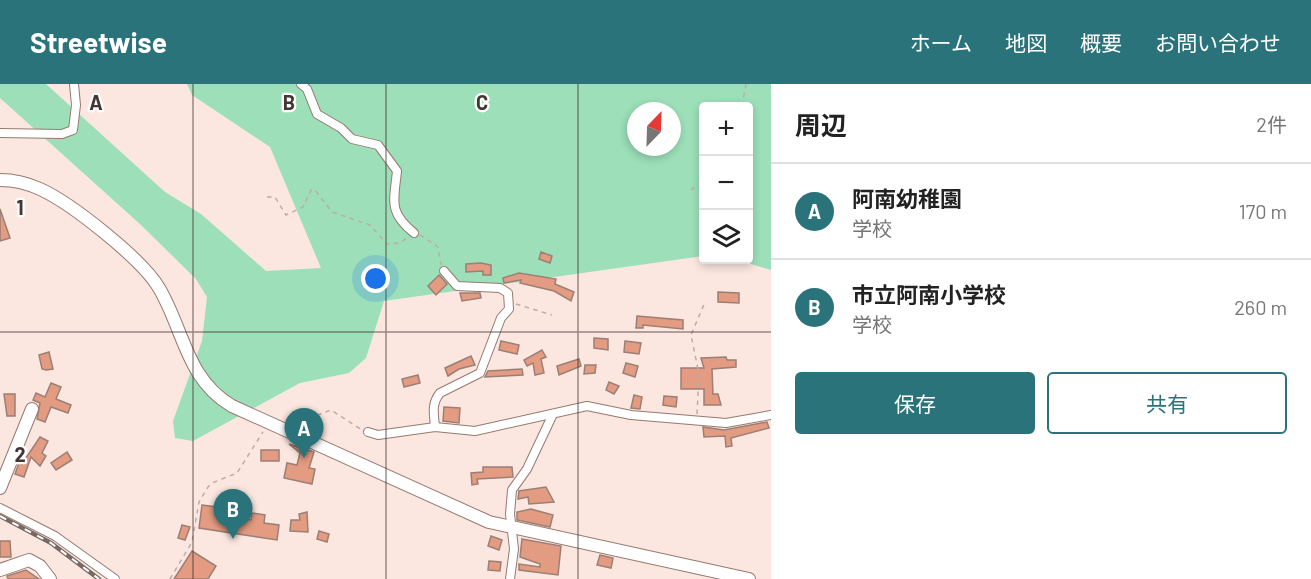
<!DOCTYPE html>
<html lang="ja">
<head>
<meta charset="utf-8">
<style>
	body { margin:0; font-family:Barlow,"Noto Sans JP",sans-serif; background:#f2f2f2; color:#222 }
	.controls { position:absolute; right:18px; top:18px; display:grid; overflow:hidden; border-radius:6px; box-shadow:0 3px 9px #0003 }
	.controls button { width:54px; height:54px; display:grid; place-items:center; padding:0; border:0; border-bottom:2px solid #e0e0e0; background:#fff; color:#222; font:30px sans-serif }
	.compass { position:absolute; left:627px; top:18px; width:54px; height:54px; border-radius:50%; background:#fff; box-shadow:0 3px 9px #0003; rotate:23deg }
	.you { position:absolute; left:376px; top:195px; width:21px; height:21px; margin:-15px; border:4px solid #fff; border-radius:50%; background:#1a73e8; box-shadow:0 0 0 9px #1a73e833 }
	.badge { display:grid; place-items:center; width:39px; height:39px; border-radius:50%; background:#2a737b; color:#fff; font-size:20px; font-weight:700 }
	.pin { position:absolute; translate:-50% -50px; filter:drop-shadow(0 2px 3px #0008) }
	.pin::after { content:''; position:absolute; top:32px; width:21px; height:18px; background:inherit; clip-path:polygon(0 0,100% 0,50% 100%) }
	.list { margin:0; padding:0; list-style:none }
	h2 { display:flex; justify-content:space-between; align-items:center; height:78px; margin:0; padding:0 24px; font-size:26px }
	h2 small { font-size:20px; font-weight:400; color:#767676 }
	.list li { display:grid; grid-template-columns:39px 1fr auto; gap:18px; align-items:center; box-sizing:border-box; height:96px; padding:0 24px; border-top:2px solid #e0e0e0 }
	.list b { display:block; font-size:22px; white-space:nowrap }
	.list p { margin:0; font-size:20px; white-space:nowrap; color:#767676 }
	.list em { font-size:20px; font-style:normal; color:#767676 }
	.actions { display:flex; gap:12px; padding:18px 24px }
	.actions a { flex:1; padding:14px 0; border:2px solid #2a737b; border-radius:6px; text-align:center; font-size:21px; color:#2a737b }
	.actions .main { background:#2a737b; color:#fff }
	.icon { flex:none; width:33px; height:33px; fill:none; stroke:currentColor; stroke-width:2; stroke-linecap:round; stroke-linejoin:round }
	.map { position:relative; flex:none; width:771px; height:495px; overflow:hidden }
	header { display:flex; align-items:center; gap:36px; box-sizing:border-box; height:84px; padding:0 30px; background:#2a737b; color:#fff }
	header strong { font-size:28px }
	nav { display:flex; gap:33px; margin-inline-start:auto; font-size:21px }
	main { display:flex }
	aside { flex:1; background:#fff }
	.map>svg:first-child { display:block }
	.green { fill:#9cdfb9; fill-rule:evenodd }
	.building { fill:#e39b81; stroke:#9c7f75; stroke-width:1.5 }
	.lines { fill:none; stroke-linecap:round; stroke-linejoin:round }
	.street-casing { stroke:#96796f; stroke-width:10 }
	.secondary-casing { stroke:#96796f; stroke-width:14 }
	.path { stroke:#beaca6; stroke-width:1.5; stroke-dasharray:4.5 4.5; stroke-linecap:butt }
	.street { stroke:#fff; stroke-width:8 }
	.secondary { stroke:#fff; stroke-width:12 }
	.rail-casing { stroke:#776863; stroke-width:4.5 }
	.rail { stroke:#fff; stroke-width:2; stroke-dasharray:7; stroke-linecap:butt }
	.grid { fill:none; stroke:#443733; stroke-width:1.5; stroke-opacity:0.55 }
	.grid-label { font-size:20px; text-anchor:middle; font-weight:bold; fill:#443733; stroke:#fff; stroke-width:4.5; stroke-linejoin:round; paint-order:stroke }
</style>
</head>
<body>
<header>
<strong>Streetwise</strong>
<nav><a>ホーム</a><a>地図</a><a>概要</a><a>お問い合わせ</a></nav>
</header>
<main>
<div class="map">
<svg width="771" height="495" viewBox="0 0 771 495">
	<rect width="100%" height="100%" fill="#fbe7e0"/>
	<path class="green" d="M0,0H46L165,108L201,130L266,187L321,184L270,63L192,11L187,0H771V186L738,176H748V22H704L703,172L384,217L366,274L349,289L300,299L193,357L175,354L173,337L202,257L207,213L196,195L141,141L0,14ZM636,27H672V63H636Z"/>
	<g class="building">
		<path d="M0,125L10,154L0,157Z"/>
		<path d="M541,168L552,172L550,179L539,175Z"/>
		<path d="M481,179L491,181V191H483V187L466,188V180Z"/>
		<path d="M519,189L556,195L555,200L574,208L571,217L554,207L520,199L521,196L504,199L503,194Z"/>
		<path d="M439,191L447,200L436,211L428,202Z"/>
		<path d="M718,208L739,209V219L718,218Z"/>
		<path d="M460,209H480L481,214L462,217Z"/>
		<path d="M637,232L683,236V245L643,241V244H636Z"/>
		<path d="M594,254L608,255V266L594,264Z"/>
		<path d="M501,257L519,261L517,270L499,266Z"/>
		<path d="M625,257L641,259L639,270L624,268Z"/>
		<path d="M542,266L546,273L541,275L544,289L535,291L533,279L527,282L524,276Z"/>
		<path d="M49,268L53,285L46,286L42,285L39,271Z"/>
		<path d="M471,272L475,281L459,285L448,292L445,284Z"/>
		<path d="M726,273L727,276H736V283L712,285L713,310H718L721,321H704V305H681V284H704L701,274Z"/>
		<path d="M579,275L581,282L559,291L557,282Z"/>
		<path d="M626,279L638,282L635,293L623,289Z"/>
		<path d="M585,281H596L595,289L584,290Z"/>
		<path d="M522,285L523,291L485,293L488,287Z"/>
		<path d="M418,291L420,299L404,303L402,295Z"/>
		<path d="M609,298L619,302L614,310L606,306Z"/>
		<path d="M51,299L61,303L56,315L71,321L68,329L51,323L45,338L37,335L40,319L33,316L36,309L45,313Z"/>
		<path d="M4,310H15V332H7Z"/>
		<path d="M634,311L642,313L640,325L631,324Z"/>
		<path d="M664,312L677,313L676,323L663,321Z"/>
		<path d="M444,323L460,324L459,339L443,337Z"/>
		<path d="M767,338L769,344L731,354L732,362L726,363L725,352L704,353L703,343L724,346Z"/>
		<path d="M40,353L48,357L42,369L46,372L40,382L31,373L24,393L15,390L19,379L22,380Z"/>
		<path d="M289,360L314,368L309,384L315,385L312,400L284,394L287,379L297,381L300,369Z"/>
		<rect x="261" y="366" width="18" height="11"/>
		<path d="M67,368L72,376L56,386L51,379Z"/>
		<path d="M483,383H512L513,393L477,395L478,400L472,401L471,389L483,388Z"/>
		<path d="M546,403L554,418L529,420L528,413L518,415L519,407Z"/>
		<path d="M202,421L217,423L215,431L251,436L252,429L265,431L264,439L279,441L277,456L199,444Z"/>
		<path d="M531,425L553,431L550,443L517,436V428Z"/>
		<path d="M307,428L308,448L290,447L291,436H300L299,430Z"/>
		<path d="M182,441L190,443L185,456L178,454Z"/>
		<path d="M319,447L329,450L327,458L317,455Z"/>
		<path d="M491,452L502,456L499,466L488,462Z"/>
		<path d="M522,455L561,462L558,491L519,486V480L540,483V480L520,473Z"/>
		<path d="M0,457H10L11,473H0Z"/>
		<path d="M192,467L216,482L208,495H174Z"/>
		<path d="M600,471L613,474L611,484L597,481Z"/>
		<path d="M489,477L501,478L500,487L488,486Z"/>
		<path d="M26,486L39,495H8L7,492Z"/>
	</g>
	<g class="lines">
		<g class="street-casing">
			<g id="street">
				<path d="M301,0L307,5L317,30L341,44L352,55L378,61L397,87C394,117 388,128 414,149"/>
				<path d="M0,49L62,50L73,46L76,21L74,0"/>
				<path d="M435,343C434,330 431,320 440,309L480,289L501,234L509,225L508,209L500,204L457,202L444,187"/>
				<path d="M368,348L378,351L435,343L475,347L587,322L631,331L726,339L771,331"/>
				<path d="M0,424L55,452L115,495"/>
				<path d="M510,495L514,465L510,430L512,406L527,385L553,330"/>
			</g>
		</g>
		<g class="secondary-casing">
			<g id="secondary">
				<path d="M0,96C14,96 27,99 40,105C71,119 142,175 159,204C184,246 186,295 232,322L489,438L749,495"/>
				<path d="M0,404L32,325"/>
				<path d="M0,486L29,476L40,482L50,495"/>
			</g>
		</g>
		<g class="path">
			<path d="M742,22L746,0"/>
			<path d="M748,54L752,69L748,91"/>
			<path d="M691,106L704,96"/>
			<path d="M267,113H275L286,131L303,123L311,106H315L332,128L370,141L387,160L400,159L408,153"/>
			<path d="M420,151L438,163L441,181"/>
			<path d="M516,220L552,231"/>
			<path d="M697,330L699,290L691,251L705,218"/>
			<path d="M291,337H302L331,326L362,346"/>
			<path d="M170,495L192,458L199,418L208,403L212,399L237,389L263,348"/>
		</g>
		<use href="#street" class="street"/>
		<use href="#secondary" class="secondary"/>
		<g class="rail-casing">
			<path id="rail" d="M0,432L51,459L99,495"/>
		</g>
		<use href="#rail" class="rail"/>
	</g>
	<path class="grid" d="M193,0V495M386,0V495M578,0V495M0,248H771"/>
	<g class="grid-label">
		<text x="96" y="26">A</text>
		<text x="289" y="26">B</text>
		<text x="482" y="26">C</text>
		<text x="20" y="131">1</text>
		<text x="20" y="378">2</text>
	</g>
</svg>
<div class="controls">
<button>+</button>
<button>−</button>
<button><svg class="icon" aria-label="layers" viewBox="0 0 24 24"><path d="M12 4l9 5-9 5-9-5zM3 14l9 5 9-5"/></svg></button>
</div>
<svg class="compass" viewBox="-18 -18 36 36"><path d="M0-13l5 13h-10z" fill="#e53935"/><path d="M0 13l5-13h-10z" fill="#767676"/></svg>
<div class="you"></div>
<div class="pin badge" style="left:304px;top:374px">A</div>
<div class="pin badge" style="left:233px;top:455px">B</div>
</div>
<aside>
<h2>周辺<small>2件</small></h2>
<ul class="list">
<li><span class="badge">A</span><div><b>阿南幼稚園</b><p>学校</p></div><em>170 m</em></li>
<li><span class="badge">B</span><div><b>市立阿南小学校</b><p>学校</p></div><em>260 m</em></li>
</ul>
<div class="actions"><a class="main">保存</a><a>共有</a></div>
</aside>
</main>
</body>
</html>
